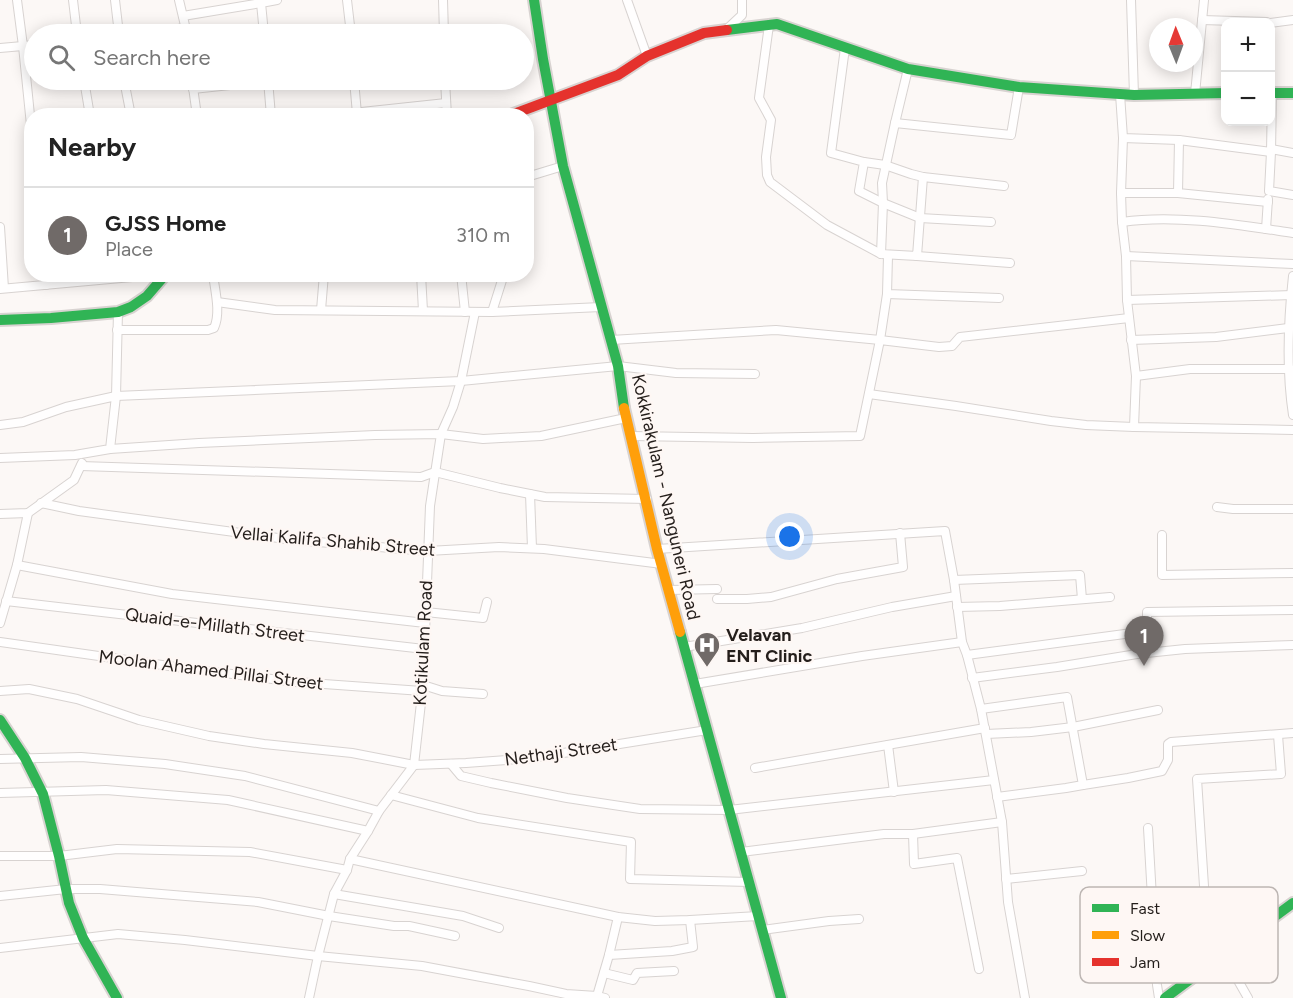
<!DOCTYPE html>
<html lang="en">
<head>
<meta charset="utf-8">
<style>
	body { margin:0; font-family:Figtree,sans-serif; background:#f2f2f2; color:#222 }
	.controls { position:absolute; right:18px; top:18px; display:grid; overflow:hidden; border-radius:12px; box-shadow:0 3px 15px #0003 }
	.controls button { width:54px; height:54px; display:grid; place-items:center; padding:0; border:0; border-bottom:2px solid #e0e0e0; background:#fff; color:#222; font:30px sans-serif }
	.compass { position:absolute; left:1149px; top:18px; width:54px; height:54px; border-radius:50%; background:#fff; box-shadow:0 3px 15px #0003; rotate:359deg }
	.you { position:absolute; left:790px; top:537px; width:21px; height:21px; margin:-15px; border:4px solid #fff; border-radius:50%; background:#1a73e8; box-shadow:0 0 0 9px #1a73e833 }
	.badge { display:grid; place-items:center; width:39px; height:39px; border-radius:50%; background:#706a68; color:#fff; font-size:20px; font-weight:700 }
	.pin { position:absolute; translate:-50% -50px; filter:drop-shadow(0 2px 3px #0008) }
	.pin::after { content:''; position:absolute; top:32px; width:21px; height:18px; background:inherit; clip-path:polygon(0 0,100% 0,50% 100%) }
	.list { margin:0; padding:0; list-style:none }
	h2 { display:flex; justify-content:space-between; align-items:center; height:78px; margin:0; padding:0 24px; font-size:26px }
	h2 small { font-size:20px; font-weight:400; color:#767676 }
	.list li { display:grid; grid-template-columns:39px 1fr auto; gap:18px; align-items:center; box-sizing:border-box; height:96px; padding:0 24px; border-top:2px solid #e0e0e0 }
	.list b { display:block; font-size:22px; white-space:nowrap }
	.list p { margin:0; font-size:20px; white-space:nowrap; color:#767676 }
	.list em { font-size:20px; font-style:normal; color:#767676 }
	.icon { flex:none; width:33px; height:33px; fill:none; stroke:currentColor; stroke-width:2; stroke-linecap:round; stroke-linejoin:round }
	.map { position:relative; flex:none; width:1293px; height:998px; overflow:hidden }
	.search { position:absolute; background:#fff; box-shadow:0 3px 15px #0003; left:24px; top:24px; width:510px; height:66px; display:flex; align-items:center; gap:15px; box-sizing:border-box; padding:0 21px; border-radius:33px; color:#767676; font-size:22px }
	.panel { position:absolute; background:#fff; box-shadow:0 3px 15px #0003; left:24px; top:108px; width:510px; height:174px; border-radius:24px }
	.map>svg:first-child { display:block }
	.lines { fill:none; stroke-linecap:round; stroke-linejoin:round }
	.street-casing { stroke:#d8d3d1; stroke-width:10 }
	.fast-casing { stroke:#d8d3d1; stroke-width:14 }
	.slow-casing { stroke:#d8d3d1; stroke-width:14 }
	.jam-casing { stroke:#d8d3d1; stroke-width:14 }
	.street { stroke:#fffefe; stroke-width:8 }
	.fast { stroke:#30b455; stroke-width:10 }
	.slow { stroke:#ff9f0a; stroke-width:10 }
	.jam { stroke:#e5322d; stroke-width:10 }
	.labels { text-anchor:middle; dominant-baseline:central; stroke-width:4.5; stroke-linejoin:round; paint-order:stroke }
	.street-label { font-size:18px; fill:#241e1b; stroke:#fef7f4 }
	.poi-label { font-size:18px; font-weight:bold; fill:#241e1b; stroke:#fef7f4; text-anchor:start }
	.key { fill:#fef7f4; stroke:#bdb6b3; stroke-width:1.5 }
	.key-label { font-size:16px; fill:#241e1b }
</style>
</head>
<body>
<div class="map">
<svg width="1293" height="998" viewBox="0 0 1293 998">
	<rect width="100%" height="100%" fill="#fcf8f6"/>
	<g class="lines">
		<g class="street-casing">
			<g id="street">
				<path d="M17,0L23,46L32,135"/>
				<path d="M73,0L77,34"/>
				<path d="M115,0L119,34"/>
				<path d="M179,0L187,34"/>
				<path d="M347,0L351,34"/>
				<path d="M443,0L444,34"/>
				<path d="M627,0L647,56"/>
				<path d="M1131,0L1134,95"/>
				<path d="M183,16L261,3V0"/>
				<path d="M1202,20L1267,22"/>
				<path d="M1270,23L1293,20"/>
				<path d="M769,25L759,98L771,120L766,157L767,175L770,182L827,225L881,254"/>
				<path d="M726,30L742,15V0"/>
				<path d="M136,34L186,28"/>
				<path d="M264,34L261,3L277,0"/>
				<path d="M0,48L34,45"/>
				<path d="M845,48L831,153L864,162L859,191L883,203L920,218L991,222"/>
				<path d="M84,80L90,116"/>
				<path d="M124,80L131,116"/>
				<path d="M192,80L197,116"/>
				<path d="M268,80L271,116"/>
				<path d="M354,80L357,114"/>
				<path d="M445,80L447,116"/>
				<path d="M193,89L268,81L317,80"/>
				<path d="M1272,93L1271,152L1269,191L1293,195"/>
				<path d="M1120,94L1123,138L1179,140L1271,152"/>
				<path d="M1195,94L1204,0"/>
				<path d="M324,116L446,103"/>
				<path d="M895,123L908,69"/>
				<path d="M1123,138L1121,193L1122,222L1126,256L1127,300L1136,376L1134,427L1293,430"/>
				<path d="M1179,140L1178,193L1268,202"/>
				<path d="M1271,149L1293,153"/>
				<path d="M864,162L885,165L911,174L923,177"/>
				<path d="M1004,186L923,177L917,256L881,254L883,203L882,183L895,123L1011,135L1019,87"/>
				<path d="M526,187L530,176L563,166"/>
				<path d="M1121,193H1178"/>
				<path d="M1122,222C1177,214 1239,225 1293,233"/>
				<path d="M0,227L4,288"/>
				<path d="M1266,229L1268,199"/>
				<path d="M888,256L887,294L999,298"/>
				<path d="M917,256L1010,263"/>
				<path d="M1126,256L1293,264"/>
				<path d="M45,274L46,285"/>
				<path d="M421,274L423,311"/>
				<path d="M461,274L465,312"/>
				<path d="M1293,276C1288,322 1286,369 1293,415"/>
				<path d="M0,289L132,277L146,274"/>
				<path d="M1127,300L1292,295"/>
				<path d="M217,302L275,310L492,312L601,307"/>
				<path d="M321,310L324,274"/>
				<path d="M118,312L116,396L461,381L618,366L676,373L755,374"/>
				<path d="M492,312L504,274"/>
				<path d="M117,330H208L214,328C221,313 215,291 213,274"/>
				<path d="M611,340L776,330L880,340L887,294"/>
				<path d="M1131,340L1216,337L1288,328"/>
				<path d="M1136,376L1190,369H1290"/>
				<path d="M869,394L956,406L1051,421L1086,425L1134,427"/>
				<path d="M0,425L23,422L66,407L116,396L110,449L75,455L0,458"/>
				<path d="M631,436L753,438L860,436L880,340L939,347L952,346L960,337L1129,318"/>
				<path d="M110,449L199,443L375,435L441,434L483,439L541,436L626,418"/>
				<path d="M81,466L421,477L435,472L500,488L545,497L647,499"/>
				<path d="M530,494L532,548"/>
				<path d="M41,503L79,511L293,540L428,551L499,547L544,549L662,564"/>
				<path d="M1217,507L1233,509H1293"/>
				<path d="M0,514L28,513L74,480L82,463"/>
				<path d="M1162,535V575L1293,573"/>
				<path d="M657,549L945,531L954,580L962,642"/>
				<path d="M17,565L172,594L425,623"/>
				<path d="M954,580L1080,575L1082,599"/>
				<path d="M669,590L717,589"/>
				<path d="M717,599H747L771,597L837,579L903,567L900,533"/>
				<path d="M6,601L424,649"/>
				<path d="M957,607L1000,606L1110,597"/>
				<path d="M426,612L483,618L487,602"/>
				<path d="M0,623L17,565L28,513"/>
				<path d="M0,642L176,667L296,682L422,691"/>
				<path d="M684,647L802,628L892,607L956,596"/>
				<path d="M972,678L1057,667L1137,654L1185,649L1293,645"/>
				<path d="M695,684L862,656L962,642L967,655"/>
				<path d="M423,685L442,691L483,694"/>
				<path d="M0,691L29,689L77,699L139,720L209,736L264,744L352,753L414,765L466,763L532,758L707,730"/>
				<path d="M981,709L1067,697L1083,785L1066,788L997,797"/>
				<path d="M986,734L1031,732L1073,727L1158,710"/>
				<path d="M888,745L894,792"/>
				<path d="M0,759L81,757L165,764L245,776L379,811"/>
				<path d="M451,764L461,776L491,783L567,798L640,809L729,810L994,780"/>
				<path d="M414,765L423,685L430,506L441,434L453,407L461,381L475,312"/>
				<path d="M755,768L985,728"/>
				<path d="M1083,785L1128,778L1162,771L1168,760V744L1171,742L1293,733"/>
				<path d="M0,793L106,790L228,800L368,831"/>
				<path d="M391,795L478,818L631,842L630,879L749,882"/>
				<path d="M1148,828L1157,985L1159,998"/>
				<path d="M913,834L914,864L957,858L979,969"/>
				<path d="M741,852L884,834H913L1002,822"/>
				<path d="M0,856H59L117,849L250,852L347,870"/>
				<path d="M350,859L618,917L655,921L690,920L758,916"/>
				<path d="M1006,879L1082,871"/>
				<path d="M334,894L463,916L499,928"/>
				<path d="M0,896L66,889H100L258,902L329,916L394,926H409L455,936"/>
				<path d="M762,930L829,921L859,919"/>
				<path d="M0,948L118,934L185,940L318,956L422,966L529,986L566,994L597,996L605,998"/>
				<path d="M1223,954L1248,998"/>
				<path d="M609,955L672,951L693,947L690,920"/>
				<path d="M1213,961L1204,924V886L1197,779L1281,774L1278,735"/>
				<path d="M604,973L633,980L637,973L674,971"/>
				<path d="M597,996L609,955L618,917"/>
				<path d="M309,998L318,956L334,894L347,870L350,859L368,831L379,811L414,765"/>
				<path d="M1025,998L1008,902L1002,822L981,709L967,655L1147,631V612L1293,610"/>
			</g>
		</g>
		<g class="fast-casing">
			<g id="fast">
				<path d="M534,0L543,59L563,166L618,366L624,408"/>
				<path d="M727,30L777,24L908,69L1019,87L1134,95L1226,93"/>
				<path d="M1270,93H1293"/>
				<path d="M0,320L51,318L118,312L131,307L147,296L166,274"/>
				<path d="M680,632L781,998"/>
				<path d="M0,720L25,758L43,794L59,856L69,903L83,938L117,998"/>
				<path d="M1165,998L1293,903"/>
			</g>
		</g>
		<g class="slow-casing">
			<path id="slow" d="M624,408L657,549L680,632"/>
		</g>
		<g class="jam-casing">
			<path id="jam" d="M508,116L618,75L647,56L704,33L727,30"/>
		</g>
		<use href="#street" class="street"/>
		<use href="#fast" class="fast"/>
		<use href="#slow" class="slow"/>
		<use href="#jam" class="jam"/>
	</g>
	<defs>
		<g id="hospital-pin" transform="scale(1.35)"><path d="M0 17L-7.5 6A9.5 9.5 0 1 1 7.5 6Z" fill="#706a68" stroke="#fef7f4"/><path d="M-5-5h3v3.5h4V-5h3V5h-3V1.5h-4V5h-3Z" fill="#fff"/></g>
	</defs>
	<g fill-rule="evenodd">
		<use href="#hospital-pin" x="707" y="645"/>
	</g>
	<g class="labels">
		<g class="street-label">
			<text transform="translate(666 497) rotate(77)">Kokkirakulam - Nanguneri Road</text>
			<text transform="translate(333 541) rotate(5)">Vellai Kalifa Shahib Street</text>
			<text transform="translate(215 625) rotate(7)">Quaid-e-Millath Street</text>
			<text transform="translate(423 643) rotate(-87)">Kotikulam Road</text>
			<text transform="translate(211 670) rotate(7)">Moolan Ahamed Pillai Street</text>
			<text transform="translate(561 752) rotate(-8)">Nethaji Street</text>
		</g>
		<g class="poi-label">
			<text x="726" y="635">Velavan<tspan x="726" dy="21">ENT Clinic</tspan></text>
		</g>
	</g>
	<rect x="1080" y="887" width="198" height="96" rx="9" class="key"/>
	<rect x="1092" y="904" width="27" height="8" fill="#30b455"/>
	<rect x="1092" y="931" width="27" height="8" fill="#ff9f0a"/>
	<rect x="1092" y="958" width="27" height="8" fill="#e5322d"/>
	<g class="key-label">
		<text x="1130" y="914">Fast</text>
		<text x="1130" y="941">Slow</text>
		<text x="1130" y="968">Jam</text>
	</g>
</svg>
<div class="controls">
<button>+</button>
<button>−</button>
</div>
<svg class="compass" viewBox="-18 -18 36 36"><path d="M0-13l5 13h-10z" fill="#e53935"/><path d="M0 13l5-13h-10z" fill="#767676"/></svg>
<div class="you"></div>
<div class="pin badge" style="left:1144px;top:666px">1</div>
<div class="search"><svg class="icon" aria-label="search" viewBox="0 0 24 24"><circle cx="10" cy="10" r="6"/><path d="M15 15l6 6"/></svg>Search here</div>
<section class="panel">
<h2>Nearby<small></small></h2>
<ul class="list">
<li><span class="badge">1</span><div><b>GJSS Home</b><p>Place</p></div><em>310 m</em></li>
</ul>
</section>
</div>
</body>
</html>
